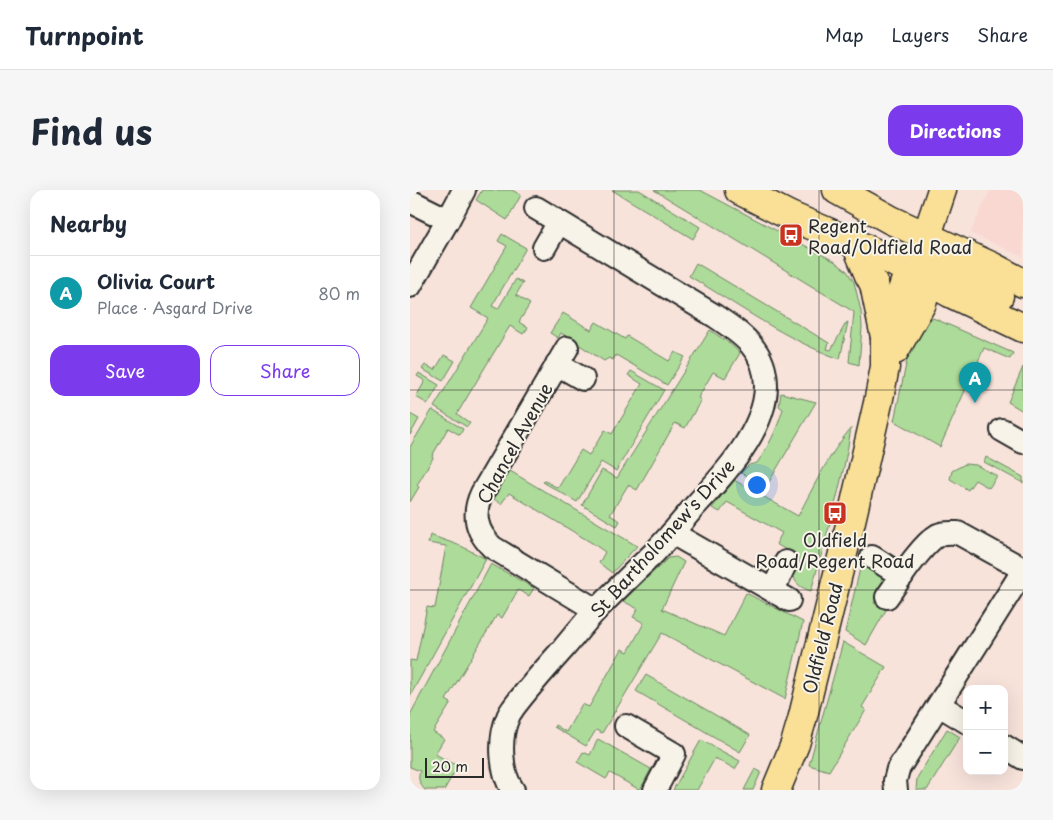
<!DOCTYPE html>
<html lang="en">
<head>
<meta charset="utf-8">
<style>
	body { margin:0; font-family:"Playpen Sans",sans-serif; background:#f6f6f7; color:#1f2937 }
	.controls { position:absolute; right:15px; bottom:15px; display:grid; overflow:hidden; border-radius:10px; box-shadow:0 5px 20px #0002 }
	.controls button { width:45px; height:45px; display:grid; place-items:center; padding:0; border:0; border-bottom:1px solid #e0e1e3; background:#fff; color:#1f2937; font:25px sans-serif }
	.scale { position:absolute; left:15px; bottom:12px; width:59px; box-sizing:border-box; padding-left:5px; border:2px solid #2b2b2b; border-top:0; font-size:14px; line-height:18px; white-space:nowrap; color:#2b2b2b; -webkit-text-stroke:4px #f7f3e8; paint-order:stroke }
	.you { position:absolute; left:346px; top:294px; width:18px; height:18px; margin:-12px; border:4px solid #fff; border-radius:50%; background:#1a73e8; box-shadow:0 0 0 8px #1a73e833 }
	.badge { display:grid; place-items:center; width:32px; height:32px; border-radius:50%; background:#7c3aed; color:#fff; font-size:16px; font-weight:700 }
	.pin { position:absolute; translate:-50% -41px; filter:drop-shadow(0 1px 2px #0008) }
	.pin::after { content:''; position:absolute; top:26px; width:18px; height:15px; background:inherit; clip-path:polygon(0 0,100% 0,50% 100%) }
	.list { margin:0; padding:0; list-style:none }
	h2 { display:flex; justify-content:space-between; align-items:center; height:65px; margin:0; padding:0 20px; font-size:21px }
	h2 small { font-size:16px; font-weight:400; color:#747a83 }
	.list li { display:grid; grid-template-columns:32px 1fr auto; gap:15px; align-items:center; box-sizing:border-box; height:75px; padding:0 20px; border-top:1px solid #e0e1e3 }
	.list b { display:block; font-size:19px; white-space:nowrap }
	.list p { margin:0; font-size:16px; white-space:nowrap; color:#747a83 }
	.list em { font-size:16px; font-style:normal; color:#747a83 }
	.actions { display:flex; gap:10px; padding:15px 20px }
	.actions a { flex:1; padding:11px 0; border:1px solid #7c3aed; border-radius:15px; text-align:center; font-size:18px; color:#7c3aed }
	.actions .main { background:#7c3aed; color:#fff }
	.map { position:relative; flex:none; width:613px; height:600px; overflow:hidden; border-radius:15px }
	header { display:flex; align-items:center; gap:30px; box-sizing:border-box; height:70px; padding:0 25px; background:#fff; border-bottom:1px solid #e0e1e3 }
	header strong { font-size:24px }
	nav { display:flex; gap:28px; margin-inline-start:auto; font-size:18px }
	.intro { display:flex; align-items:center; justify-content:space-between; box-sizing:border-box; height:120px; padding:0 30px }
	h1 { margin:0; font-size:35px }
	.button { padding:12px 22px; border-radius:15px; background:#7c3aed; color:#fff; font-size:18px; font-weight:700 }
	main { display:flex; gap:30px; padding:0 30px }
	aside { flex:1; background:#fff; border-radius:15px; box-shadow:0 5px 20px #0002 }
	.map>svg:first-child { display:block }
	.built { fill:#f9d8d2 }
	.green { fill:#addb9a; stroke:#6c8362 }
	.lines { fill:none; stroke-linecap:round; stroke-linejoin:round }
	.street-casing { stroke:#2b2b2b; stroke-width:26 }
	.primary-casing { stroke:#2b2b2b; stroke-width:31 }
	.highway-casing { stroke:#2b2b2b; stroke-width:31 }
	.street { stroke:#f7f3e8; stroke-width:22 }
	.primary { stroke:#fadf96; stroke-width:28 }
	.highway { stroke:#fadf96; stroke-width:28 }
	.grid { fill:none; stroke:#2b2b2b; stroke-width:1; stroke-opacity:0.55 }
	.labels { text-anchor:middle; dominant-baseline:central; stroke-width:4; stroke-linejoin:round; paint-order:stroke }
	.poi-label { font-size:18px; fill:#2b2b2b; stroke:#f7f3e8; text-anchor:start }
	.street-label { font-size:18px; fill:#2b2b2b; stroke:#f7f3e8 }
</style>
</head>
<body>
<header>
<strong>Turnpoint</strong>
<nav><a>Map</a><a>Layers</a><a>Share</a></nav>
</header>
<div class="intro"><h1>Find us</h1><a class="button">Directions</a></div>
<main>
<aside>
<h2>Nearby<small></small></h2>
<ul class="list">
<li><span class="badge" style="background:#0f9aa8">A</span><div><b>Olivia Court</b><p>Place · Asgard Drive</p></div><em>80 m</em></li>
</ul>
<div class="actions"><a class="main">Save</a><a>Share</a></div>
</aside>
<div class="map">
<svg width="613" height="600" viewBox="0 0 613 600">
	<rect width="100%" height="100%" fill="#f8e3db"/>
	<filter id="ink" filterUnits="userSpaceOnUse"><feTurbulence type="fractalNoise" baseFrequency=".02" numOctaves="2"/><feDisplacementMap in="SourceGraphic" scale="10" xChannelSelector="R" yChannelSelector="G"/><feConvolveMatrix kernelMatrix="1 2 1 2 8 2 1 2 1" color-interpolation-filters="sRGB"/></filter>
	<g filter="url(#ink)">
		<path class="built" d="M580,0H613V67L560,43Z"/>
		<g class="green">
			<path d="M72,0H102L111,5L97,30L66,10Z"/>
			<path d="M202,0H229L290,37L283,49Z"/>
			<path d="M244,0H290L424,71L437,81L444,92L451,121L452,137L449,175L439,172L444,122Z"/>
			<path d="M92,44L116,58L82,116L88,119L106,89L113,93L106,105L120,114L109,132L118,138L113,144L100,136L92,149L47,224L60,233L57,237L24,217L78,128L61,118L97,56L88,51Z"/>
			<path d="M286,73L419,153L417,159L421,160L436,133L438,132L430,169C376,150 328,115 279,86Z"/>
			<path d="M153,123L181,140L186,132L215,149L217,146L259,171L265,162L275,167L257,195L206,165L203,170L199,168L194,171L151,143L148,148L140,143Z"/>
			<path d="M523,128L603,163L600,169L574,158L530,257L484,231L501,151L510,135Z"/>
			<path d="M300,140L319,153L330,163L315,188L303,182L288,208L291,210L275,238L265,233L227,300L218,295L200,325L210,331L207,336L172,315L192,280L207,288Z"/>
			<path d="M34,165L45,171L33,191L12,179L15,175L25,180Z"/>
			<path d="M613,177V221L598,212Z"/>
			<path d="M221,181L254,200L206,281L191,272L167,312L133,292L135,291L148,298L171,260L179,265L195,240L202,244L232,194L218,185Z"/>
			<path d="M9,183L29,195L18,214L6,207L15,191L7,186Z"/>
			<path d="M371,203L406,212L356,297L331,283L339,275L347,273C359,256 367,239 373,219L369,216Z"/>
			<path d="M22,220L53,239L50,245L38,238L22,266L23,268L7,295L9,297L0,312V257Z"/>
			<path d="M0,224L9,229L0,245Z"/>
			<path d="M441,238C433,293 416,347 401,401C381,395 381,384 388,367L366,354L372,343L317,312L310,322L302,318L324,290L388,326C404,296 419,264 441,238Z"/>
			<path d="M576,267L613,287V293L574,272Z"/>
			<path d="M555,274L566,275L587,286L579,298L565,290L558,300L540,289L542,281Z"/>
			<path d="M100,281L227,356L202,383L189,373L195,362L182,353L99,303L91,314L84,309Z"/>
			<path d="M20,345L51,356L76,369L0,506V470L6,471L17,417L25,418L36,356L18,353Z"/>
			<path d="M266,367L274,372L252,419L314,446L336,403L393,432L375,509L252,443L192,543L186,540L176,556L144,537L145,535L156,542L172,514L179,517L212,459L218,462L234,433L223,427L228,419L213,411L258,368Z"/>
			<path d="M452,370L471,385L473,397L464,413L476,420L456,455L435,442Z"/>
			<path d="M81,374L124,398L119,406L108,400L92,428L87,425L36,510L41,513L23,542L34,549L25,564L48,576L34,600H15C10,594 7,590 10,581L0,577V525Z"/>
			<path d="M433,452L476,477L452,517L456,520L419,581L399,575Z"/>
			<path d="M236,485L340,545L330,562L226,501Z"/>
			<path d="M537,539L550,547L517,600H506L507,588Z"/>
			<path d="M188,549L241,579L230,600L200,583L196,589L167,572L173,562L180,565Z"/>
			<path d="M291,550L330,571L325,579L305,568L287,600H263Z"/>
			<path d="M345,579L351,582L343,600H334Z"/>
		</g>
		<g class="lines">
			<g class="street-casing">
				<g id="street">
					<path d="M0,11L38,30"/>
					<path d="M134,58L149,32"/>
					<path d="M0,96L38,30L54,0"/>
					<path d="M157,158L72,303C62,324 66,341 82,357L186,420"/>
					<path d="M147,174L173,189"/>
					<path d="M592,240L613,252"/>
					<path d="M262,343L379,410"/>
					<path d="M462,367L492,386"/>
					<path d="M363,400L376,372"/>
					<path d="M477,407C489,390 511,355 528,345C534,342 542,343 548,343L613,379"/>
					<path d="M529,515L557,532"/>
					<path d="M216,536L264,564L245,600"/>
					<path d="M594,556L613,568"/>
					<path d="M103,600C90,583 89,547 98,527C99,524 102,520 104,517C119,497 136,478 153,459C164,446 175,432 187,419C206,400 225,381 244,363C258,348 271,333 284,317C312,287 356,240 356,196C356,160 332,144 305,126L126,18"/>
					<path d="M486,600L485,591L488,579L613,381"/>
				</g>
			</g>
			<g class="primary-casing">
				<g id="primary">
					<path d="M485,160L512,113L519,91L516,68"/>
					<path d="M366,600L385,554L392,530L441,331L468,213L475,177V147L489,114L493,98L499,80L514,54L532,0"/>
				</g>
			</g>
			<g class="highway-casing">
				<g id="highway">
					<path d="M329,0L380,26L446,54L480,70L540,103L613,138"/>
					<path d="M427,0L481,30L583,77L613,93"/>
					<path d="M446,54L459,85L464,94L475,147"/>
					<path d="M514,54L540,80L589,106"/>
				</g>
			</g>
			<use href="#street" class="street"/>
			<use href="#primary" class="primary"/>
			<use href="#highway" class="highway"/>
		</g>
	</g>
	<path class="grid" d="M204,0V600M409,0V600M0,200H613M0,400H613"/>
	<defs>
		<g id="bus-square" transform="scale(1.25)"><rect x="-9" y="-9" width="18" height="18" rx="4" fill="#c8321e" stroke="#f7f3e8"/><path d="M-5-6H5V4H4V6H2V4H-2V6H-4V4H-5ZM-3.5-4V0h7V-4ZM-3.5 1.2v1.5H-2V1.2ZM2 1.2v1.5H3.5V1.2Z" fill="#fff"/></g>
	</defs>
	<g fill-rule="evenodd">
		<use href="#bus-square" x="381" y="45"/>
		<use href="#bus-square" x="425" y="323"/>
	</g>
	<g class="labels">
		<g class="poi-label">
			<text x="398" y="35">Regent<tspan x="398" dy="21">Road/Oldfield Road</tspan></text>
			<text x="425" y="349" text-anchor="middle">Oldfield<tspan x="425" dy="21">Road/Regent Road</tspan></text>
		</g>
		<g class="street-label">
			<text transform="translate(104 253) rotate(-61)">Chancel Avenue</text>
			<text transform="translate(252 348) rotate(-48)">St Bartholomew's Drive</text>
			<text transform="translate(412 448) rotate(-76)">Oldfield Road</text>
		</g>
	</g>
</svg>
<div class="controls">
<button>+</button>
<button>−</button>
</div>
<div class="scale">20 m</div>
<div class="you"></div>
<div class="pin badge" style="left:565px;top:213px;background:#0f9aa8">A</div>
</div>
</main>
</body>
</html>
